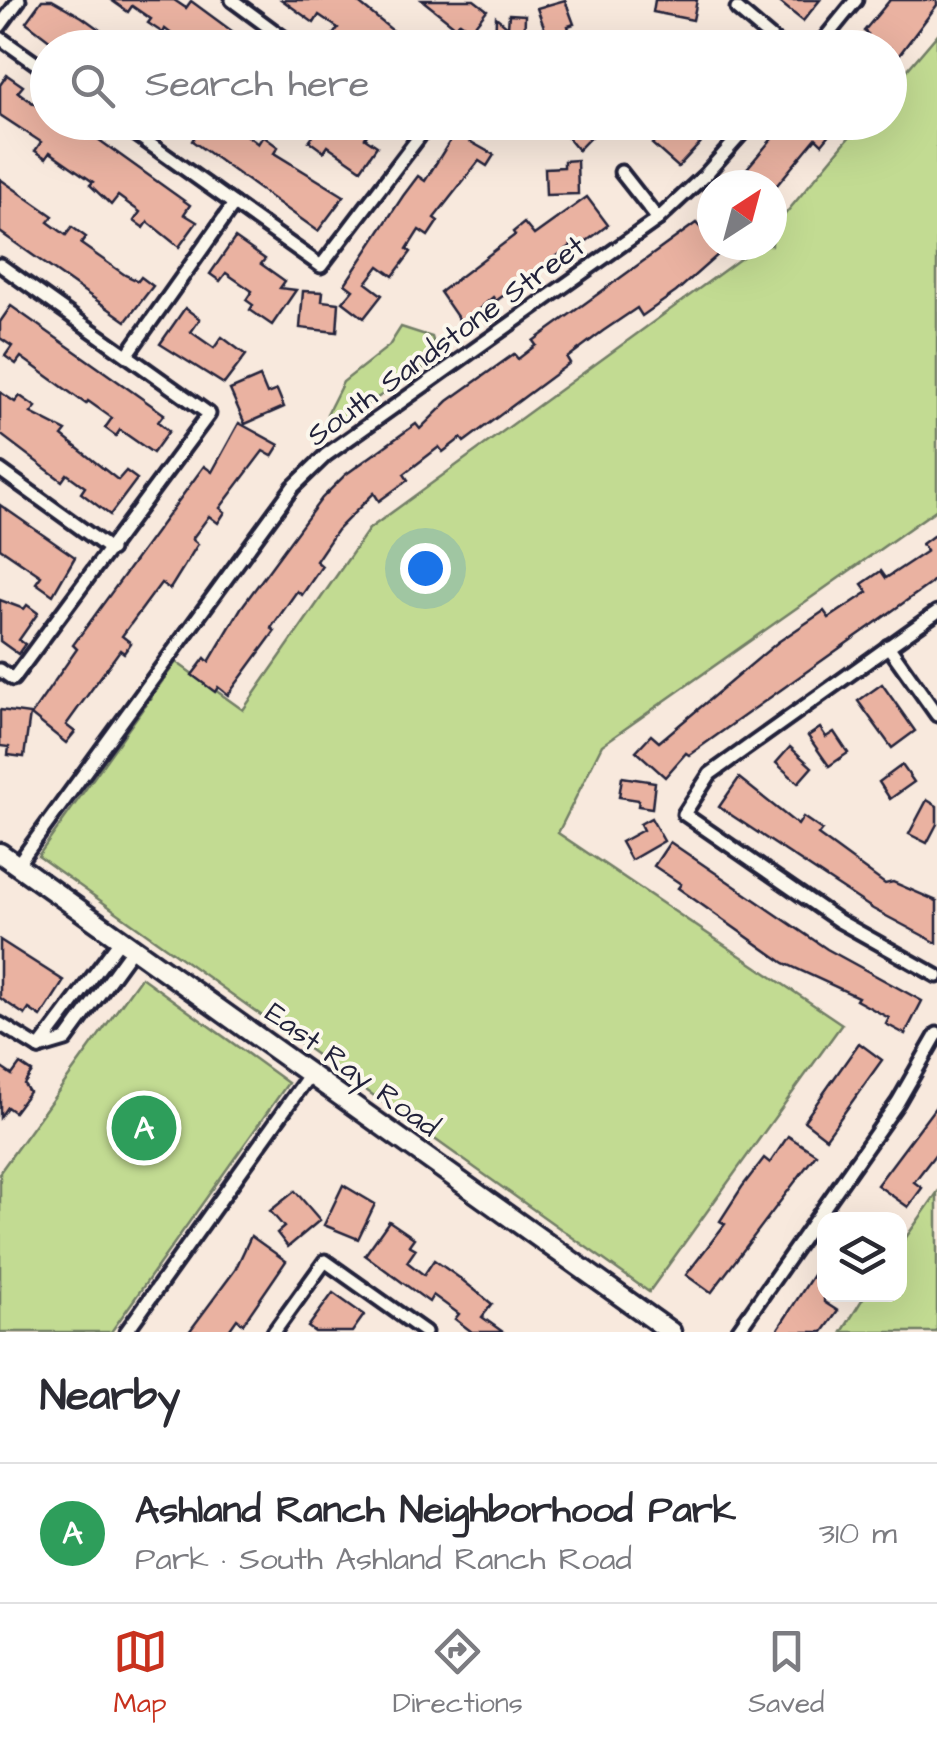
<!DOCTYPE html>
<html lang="en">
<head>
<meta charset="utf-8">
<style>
	body { margin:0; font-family:"Architects Daughter",sans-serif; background:#f7f7f7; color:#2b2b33 }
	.controls { position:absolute; right:30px; bottom:30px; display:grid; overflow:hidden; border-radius:20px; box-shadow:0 10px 40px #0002 }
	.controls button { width:90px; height:90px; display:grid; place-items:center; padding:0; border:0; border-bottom:2px solid #e1e1e2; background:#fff; color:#2b2b33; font:50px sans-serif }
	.compass { position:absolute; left:697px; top:170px; width:90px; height:90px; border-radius:50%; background:#fff; box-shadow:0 10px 40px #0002; rotate:36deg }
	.you { position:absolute; left:425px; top:568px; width:35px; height:35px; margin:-25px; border:8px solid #fff; border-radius:50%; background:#1a73e8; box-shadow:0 0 0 15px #1a73e833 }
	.badge { display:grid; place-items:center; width:65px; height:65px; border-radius:50%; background:#c8321e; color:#fff; font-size:32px; font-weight:700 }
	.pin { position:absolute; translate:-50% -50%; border:5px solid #fff; box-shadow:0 2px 10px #0006 }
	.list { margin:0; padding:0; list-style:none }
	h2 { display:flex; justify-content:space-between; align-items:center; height:130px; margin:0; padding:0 40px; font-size:42px }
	h2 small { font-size:32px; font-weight:400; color:#7c7c81 }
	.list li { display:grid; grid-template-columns:65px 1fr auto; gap:30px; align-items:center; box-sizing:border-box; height:140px; padding:0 40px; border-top:2px solid #e1e1e2 }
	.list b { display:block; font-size:38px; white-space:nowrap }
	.list p { margin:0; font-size:32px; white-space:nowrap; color:#7c7c81 }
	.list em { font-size:32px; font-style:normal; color:#7c7c81 }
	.icon { flex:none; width:55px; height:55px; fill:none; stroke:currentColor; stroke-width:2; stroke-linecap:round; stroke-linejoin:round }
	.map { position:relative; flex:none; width:937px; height:1332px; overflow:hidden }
	.search { position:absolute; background:#fff; box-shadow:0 10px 40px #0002; left:30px; right:30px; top:30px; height:110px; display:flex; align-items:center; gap:25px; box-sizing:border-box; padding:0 35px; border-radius:55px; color:#7c7c81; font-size:38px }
	.sheet { height:270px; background:#fff }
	nav { display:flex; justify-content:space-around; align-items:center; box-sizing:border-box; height:140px; border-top:2px solid #e1e1e2; background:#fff; font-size:28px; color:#7c7c81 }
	nav a { display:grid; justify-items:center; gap:5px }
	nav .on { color:#c8321e }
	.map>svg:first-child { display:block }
	.green { fill:#c2db92; stroke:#727e66; stroke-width:2.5 }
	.building { fill:#eab2a1; stroke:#22223b; stroke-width:2.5 }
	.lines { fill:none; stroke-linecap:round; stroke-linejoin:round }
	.street-casing { stroke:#22223b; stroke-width:19 }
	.primary-casing { stroke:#22223b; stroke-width:25 }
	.street { stroke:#fbf7ec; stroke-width:11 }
	.primary { stroke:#fbf7ec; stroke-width:18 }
	.labels { text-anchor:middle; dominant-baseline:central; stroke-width:8; stroke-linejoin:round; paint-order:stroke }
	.street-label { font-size:30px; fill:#22223b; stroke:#fbf7ec }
</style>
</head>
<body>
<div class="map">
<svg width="937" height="1332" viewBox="0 0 937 1332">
	<rect width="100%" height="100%" fill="#f8e9dd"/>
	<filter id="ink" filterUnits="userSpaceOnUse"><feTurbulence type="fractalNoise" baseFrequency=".01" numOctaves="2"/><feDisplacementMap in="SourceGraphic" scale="20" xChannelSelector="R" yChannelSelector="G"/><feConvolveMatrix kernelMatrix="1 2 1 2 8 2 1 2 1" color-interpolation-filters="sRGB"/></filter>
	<g filter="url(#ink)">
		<g class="green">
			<path d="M937,35V509L602,745L558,833L842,1024L649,1292L38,856L176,662L243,710L369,529L759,245H772V230L861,123L890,122V90Z"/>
			<path d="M401,327L432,337L438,359L341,421L327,414L343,382L389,346Z"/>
			<path d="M141,977L288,1083L111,1332H0V1172Z"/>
			<path d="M937,1193V1332H842L865,1295L900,1294V1246Z"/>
		</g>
		<g class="building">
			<path d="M42,0H52L82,17L125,48H60L26,22Z"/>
			<path d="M111,0H174L186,8L191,1L255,48H190L165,29L163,33L148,23L151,19L132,6L128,12Z"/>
			<path d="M282,0H355L414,48H348L332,36L338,28L319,15L314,23Z"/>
			<path d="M422,0H474L487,10L471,30L460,22L456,27Z"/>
			<path d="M565,0L574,24L568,26L570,33L562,36L564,41L551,46L537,8Z"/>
			<path d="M655,0H697L693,20L653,12Z"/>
			<path d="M777,0H820L803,21Z"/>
			<path d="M890,0H937V5L890,67V48H858L868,34L864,31Z"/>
			<path d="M509,14L525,15L524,48H495L496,17L508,27Z"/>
			<path d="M7,75L23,86L18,92L37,106L48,91V122H74L190,205L184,214L197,222L179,247L148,222L144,228L134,221L140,212L118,196L111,205L90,185L93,182L50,152L46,158L35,151L41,142L0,115V85Z"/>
			<path d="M185,122H230L258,144L263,136L278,147L274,153L344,196L318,231L192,141L198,131Z"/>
			<path d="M299,122H361L371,129L365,138L377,146L361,169L328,146L324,152L309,141L314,134Z"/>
			<path d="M555,122H605L578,150Z"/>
			<path d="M672,122H690L706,137L678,167L652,144Z"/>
			<path d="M786,122H840L822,144L816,138L777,185H733Z"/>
			<path d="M455,133L494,155L487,166L479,161L434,218L438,221L428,236L419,230L407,249L411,252L393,276L379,266L366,283L382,295L364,318L343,302L353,290L345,284L403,196L418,176L425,181Z"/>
			<path d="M577,160L578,194L546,195L545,168L564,167V161Z"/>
			<path d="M0,179L53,216L48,222L66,235L72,227L86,237L81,244L125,275L138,281L141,277L153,286L126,321L0,232Z"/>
			<path d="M587,197L608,225L575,250L572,245L496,301L493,297L462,324L440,292L515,235L513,232L524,223L534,235Z"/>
			<path d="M712,218V245H729L676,292L642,316L637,308L603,331L567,358L570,363L464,442L461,438L443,452L439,447L404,474L408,480L379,501L374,493L337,530L316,561L322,566L302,595L297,591L271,628L275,631L228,695L218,687L215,692L192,675L205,658L209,662L241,608L322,498L345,475L416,424L420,429L448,401L514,354L518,359L536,345L533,341L696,223L701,228Z"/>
			<path d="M235,238L265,259L261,264L285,281L280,288L296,290L272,325L250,310L253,305L246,300L252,291L226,273L220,281L210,274Z"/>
			<path d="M303,291L323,292L322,301L339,303L337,332L300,328Z"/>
			<path d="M11,306L164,414L158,422L169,431L153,453L120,430L116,436L105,428L112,418L88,401L86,404L21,357L16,364L5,356L12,346L0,338V322Z"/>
			<path d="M185,308L200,319L191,332L214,348L222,337L246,355L224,384L160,344Z"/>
			<path d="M260,377L267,394L277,390L284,407L245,424L230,390Z"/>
			<path d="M0,392L15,402L20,396L36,407L31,413L66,431L62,436L118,480L126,471L137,479L110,515L81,493L85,487L67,474L62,481L0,434Z"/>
			<path d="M239,423L279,445L272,456L263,451L220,508L225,512L218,523L209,516L192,539L198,544L170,589L161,583L122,636L131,643L124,653L120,650L66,725L75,732L66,743L31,715L77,649L73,645L204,466L212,472Z"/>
			<path d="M0,505L75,557L53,595L36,583L41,576L0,548Z"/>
			<path d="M937,533V577L930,584L689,755L686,753L665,777L636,751L651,735L659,742L778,642L824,611L829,618L868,592L862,584L881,571L886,578L927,551L922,544Z"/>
			<path d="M0,600L24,609L27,605L38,613L19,640L25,644L18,654L0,641Z"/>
			<path d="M882,684L915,731L892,748L858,701Z"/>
			<path d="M0,710L30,714L24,757L8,755L9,747L0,746Z"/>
			<path d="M820,728L826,737L834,732L848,753L829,766L808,736Z"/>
			<path d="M790,747L812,767L798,783L776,763Z"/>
			<path d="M902,765L914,782L890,799L879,782Z"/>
			<path d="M622,777L655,782L652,808L638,806L639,800L619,797Z"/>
			<path d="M739,778L798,825L803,817L822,830L818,835L885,884L893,882L937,901V943L873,909L719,807Z"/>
			<path d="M927,800L937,806V824L927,843L909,834Z"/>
			<path d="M651,818L664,841L631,860L621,842L643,830L640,824Z"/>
			<path d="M670,842L827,949L922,1001L905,1034L886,1024L889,1018L856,1000L858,997L784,963L678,888L681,884L654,866Z"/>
			<path d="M0,940L64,981L41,1017L29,1009L25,1015L0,998Z"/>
			<path d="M859,1043L882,1060L826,1138L804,1121Z"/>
			<path d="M20,1064L32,1072L24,1084L29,1092L14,1112L7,1107L0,1117V1067L12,1075Z"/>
			<path d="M937,1105V1152L914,1182L922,1188L908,1207L877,1185Z"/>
			<path d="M788,1136L816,1154L711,1293L686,1275L725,1224L720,1221L742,1187L764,1158L770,1163Z"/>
			<path d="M343,1185L375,1204L358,1239L324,1225Z"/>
			<path d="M295,1191L320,1220L288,1247L277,1233L284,1227L270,1211Z"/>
			<path d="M389,1221L414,1238L409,1245L416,1249L407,1262L424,1275L434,1260L461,1279L492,1304L482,1317L503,1332H472L455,1319L459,1314L433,1295L429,1302L365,1255Z"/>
			<path d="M251,1236L286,1261L243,1324L237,1319L228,1332H189L235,1270Z"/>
			<path d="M824,1258V1302L838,1311L823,1332H776Z"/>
			<path d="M333,1293L364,1315L352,1332H315L308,1327Z"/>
		</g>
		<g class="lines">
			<g class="street-casing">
				<g id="street">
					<path d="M232,0L297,48"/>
					<path d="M737,9L783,48"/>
					<path d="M0,26L19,0"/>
					<path d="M0,38L48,72"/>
					<path d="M817,48L856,0"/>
					<path d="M119,122L321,266L419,137L399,122"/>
					<path d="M621,172L658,219"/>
					<path d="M0,265L209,414L13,679L0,670"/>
					<path d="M127,355L234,204"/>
					<path d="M0,470L111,550"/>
					<path d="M937,612L710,774L684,814L839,921L937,976"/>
					<path d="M888,646L937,715"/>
					<path d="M17,865L293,487L326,455L658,219L705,175L752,122"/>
					<path d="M0,1024L39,1048"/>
					<path d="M39,1048L66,1040L133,948"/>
					<path d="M39,1048L121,939"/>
					<path d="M126,1332L310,1074"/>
					<path d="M274,1332L325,1261L425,1332"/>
					<path d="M737,1332L898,1102L937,1034"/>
				</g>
			</g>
			<g class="primary-casing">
				<path id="primary" d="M0,853L671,1332"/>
			</g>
			<use href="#street" class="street"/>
			<use href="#primary" class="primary"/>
		</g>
	</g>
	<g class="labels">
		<g class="street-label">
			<text transform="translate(446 341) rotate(-36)">South Sandstone Street</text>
			<text transform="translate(352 1070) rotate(36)">East Ray Road</text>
		</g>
	</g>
</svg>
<div class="controls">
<button><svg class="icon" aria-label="layers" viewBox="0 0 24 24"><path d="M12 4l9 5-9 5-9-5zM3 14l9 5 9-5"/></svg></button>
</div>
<svg class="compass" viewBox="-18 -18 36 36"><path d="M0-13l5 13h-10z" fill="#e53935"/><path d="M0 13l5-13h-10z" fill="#7c7c81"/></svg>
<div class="you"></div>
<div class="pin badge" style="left:144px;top:1128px;background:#2e9e5b">A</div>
<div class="search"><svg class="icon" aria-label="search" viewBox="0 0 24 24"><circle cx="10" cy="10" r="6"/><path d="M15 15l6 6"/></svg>Search here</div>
</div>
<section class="sheet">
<h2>Nearby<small></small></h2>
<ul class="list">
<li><span class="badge" style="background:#2e9e5b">A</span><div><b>Ashland Ranch Neighborhood Park</b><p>Park · South Ashland Ranch Road</p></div><em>310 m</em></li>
</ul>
</section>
<nav>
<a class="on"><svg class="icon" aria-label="map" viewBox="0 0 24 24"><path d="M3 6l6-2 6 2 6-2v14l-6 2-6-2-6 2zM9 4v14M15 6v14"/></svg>Map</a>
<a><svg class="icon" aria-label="directions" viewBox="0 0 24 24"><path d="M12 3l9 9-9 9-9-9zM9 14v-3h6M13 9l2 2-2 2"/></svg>Directions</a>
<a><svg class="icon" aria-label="saved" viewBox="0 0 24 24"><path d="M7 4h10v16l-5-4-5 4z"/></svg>Saved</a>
</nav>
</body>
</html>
